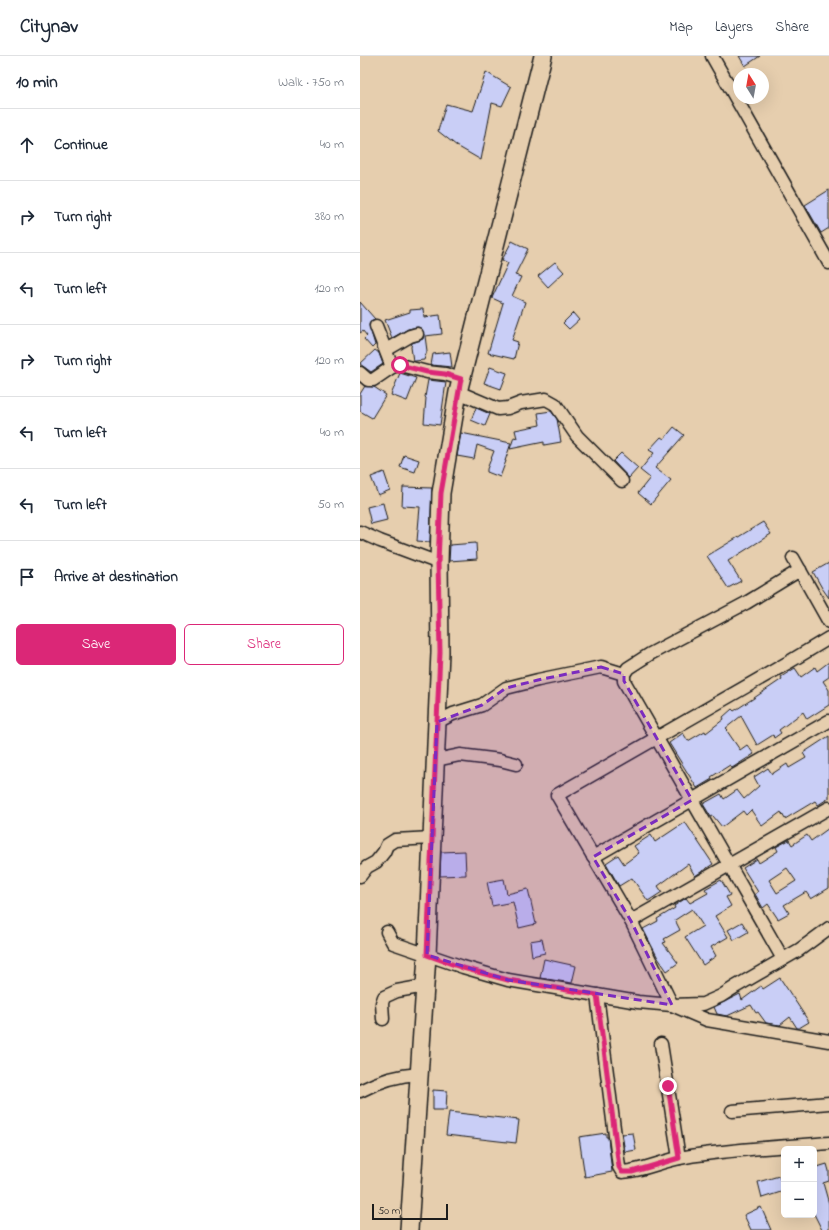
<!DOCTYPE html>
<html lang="en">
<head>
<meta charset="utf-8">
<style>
	body { margin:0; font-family:"Indie Flower",sans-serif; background:#f6f6f7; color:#1f2937 }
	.controls { position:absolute; right:12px; bottom:12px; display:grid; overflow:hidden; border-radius:6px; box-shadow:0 4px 16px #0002 }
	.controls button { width:36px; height:36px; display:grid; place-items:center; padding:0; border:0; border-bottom:1px solid #e0e1e3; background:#fff; color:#1f2937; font:20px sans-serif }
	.compass { position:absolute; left:373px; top:12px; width:36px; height:36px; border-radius:50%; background:#fff; box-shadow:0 4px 16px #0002; rotate:349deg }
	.scale { position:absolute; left:12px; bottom:10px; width:76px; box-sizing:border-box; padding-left:4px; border:2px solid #1c1c1c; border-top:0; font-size:11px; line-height:14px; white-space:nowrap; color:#1c1c1c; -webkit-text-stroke:3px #e6ceae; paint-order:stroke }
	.stop { position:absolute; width:12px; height:12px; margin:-9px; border:3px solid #db2777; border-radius:50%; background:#fff }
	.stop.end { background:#db2777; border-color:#fff; box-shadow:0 1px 4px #0008 }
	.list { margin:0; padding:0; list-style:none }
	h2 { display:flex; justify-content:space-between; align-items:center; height:52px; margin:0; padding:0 16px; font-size:17px }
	h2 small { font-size:13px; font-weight:400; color:#747a83 }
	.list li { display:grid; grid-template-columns:26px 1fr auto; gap:12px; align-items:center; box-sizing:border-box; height:72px; padding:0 16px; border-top:1px solid #e0e1e3 }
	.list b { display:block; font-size:15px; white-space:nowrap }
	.list em { font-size:13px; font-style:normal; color:#747a83 }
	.actions { display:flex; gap:8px; padding:12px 16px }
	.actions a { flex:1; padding:9px 0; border:1px solid #db2777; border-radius:6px; text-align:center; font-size:14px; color:#db2777 }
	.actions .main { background:#db2777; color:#fff }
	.icon { flex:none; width:22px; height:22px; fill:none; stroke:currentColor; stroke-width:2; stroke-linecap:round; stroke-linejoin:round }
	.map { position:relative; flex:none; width:469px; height:1174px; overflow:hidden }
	header { display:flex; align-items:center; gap:24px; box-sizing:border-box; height:56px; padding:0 20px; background:#fff; border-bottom:1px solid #e0e1e3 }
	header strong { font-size:19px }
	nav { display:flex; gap:22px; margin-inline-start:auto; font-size:14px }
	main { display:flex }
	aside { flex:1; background:#fff }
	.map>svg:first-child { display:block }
	.building { fill:#c9cef6; stroke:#1c1c1c; fill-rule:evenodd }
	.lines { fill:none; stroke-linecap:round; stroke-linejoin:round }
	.street-casing { stroke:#1c1c1c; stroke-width:15 }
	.secondary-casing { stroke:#1c1c1c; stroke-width:20 }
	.street { stroke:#e6ceae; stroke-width:12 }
	.secondary { stroke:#e6ceae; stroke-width:17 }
	.route { stroke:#db2777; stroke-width:5 }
	.marked { fill:#7b2cbf; fill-opacity:0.2; stroke:#7b2cbf; stroke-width:3; stroke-dasharray:8 5; stroke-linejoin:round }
</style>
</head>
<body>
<header>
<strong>Citynav</strong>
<nav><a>Map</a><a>Layers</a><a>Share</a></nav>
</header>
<main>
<aside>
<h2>10 min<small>Walk · 750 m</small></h2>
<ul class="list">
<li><svg class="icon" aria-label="ahead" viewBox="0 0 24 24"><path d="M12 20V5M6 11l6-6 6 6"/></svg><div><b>Continue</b></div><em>40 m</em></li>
<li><svg class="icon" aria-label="right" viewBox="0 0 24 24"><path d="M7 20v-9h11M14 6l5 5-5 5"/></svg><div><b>Turn right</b></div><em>380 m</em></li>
<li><svg class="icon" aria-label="left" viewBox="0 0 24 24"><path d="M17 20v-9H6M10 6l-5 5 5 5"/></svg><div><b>Turn left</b></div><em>120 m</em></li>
<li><svg class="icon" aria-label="right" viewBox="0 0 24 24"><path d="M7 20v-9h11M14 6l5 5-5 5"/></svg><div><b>Turn right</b></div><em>120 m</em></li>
<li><svg class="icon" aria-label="left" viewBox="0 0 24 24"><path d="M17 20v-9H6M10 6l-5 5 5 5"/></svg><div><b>Turn left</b></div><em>40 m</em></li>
<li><svg class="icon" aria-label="left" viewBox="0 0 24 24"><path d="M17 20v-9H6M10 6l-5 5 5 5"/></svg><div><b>Turn left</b></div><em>50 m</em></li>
<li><svg class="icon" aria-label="arrive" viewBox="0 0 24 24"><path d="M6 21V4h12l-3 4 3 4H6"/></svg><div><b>Arrive at destination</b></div></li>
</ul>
<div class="actions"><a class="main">Save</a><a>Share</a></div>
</aside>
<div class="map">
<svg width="469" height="1174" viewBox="0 0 469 1174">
	<rect width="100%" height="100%" fill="#e6ceae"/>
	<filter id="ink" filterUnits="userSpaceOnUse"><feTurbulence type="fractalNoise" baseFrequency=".025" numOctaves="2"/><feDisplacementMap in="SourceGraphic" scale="8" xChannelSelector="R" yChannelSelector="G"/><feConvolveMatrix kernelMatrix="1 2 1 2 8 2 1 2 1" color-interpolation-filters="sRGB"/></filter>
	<g filter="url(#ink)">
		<g class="building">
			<path d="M379,0H400L385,10Z"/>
			<path d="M126,16L151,31L142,50L132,47L121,104L97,90L78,75L86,48L113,55Z"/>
			<path d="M469,134V172L461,177L445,149Z"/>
			<path d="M152,185L168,193L155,219L161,221L152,240L165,246L152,284L158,286L154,303L128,297L143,247L132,242L148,207L142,204Z"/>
			<path d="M195,206L204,216L188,231L178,220Z"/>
			<path d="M0,246L15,263L10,265L9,269L15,289L12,292L4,283L7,280L3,275L0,277Z"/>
			<path d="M63,253L64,261L80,259L82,278L65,280L67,295L64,304L55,305H53L51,291L52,287L63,283L64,279L62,273L58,271L48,273L32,282L25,264L50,256V254Z"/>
			<path d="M213,257L219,264L209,273L203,267Z"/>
			<path d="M15,294L19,297L23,308L11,316L0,308Z"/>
			<path d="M90,296L92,311L71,309L73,298Z"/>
			<path d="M130,311L147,317L141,333L124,327Z"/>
			<path d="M40,317L56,322L47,345L31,339Z"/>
			<path d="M68,324L86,326L80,369L64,367L66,342L65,341Z"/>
			<path d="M5,330L14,331L26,339L12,362L0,355V338Z"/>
			<path d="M116,352L130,358L125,370L111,364Z"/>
			<path d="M191,355L197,363L201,386L184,389V386L150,393L154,381L157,382L155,374L180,369L178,357Z"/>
			<path d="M314,371L324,379L295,412L311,424L291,448L278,437L290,422L280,414L294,397L289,394L301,381L304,383Z"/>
			<path d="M101,377L151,387L145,405H146L140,421L127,416V413L134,395L117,389L114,403L97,400Z"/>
			<path d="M261,397L278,412L269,422L253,405Z"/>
			<path d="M44,399L59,404L55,416L40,411Z"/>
			<path d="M24,416L30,434L18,439L11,421Z"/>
			<path d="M43,431L72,432L70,486L57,485L60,451L42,450Z"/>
			<path d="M23,447L27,464L11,468L7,451Z"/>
			<path d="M403,466L411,478L368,505L381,525L368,532L347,500Z"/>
			<path d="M116,487L117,503L89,505L90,489Z"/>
			<path d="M469,507V542L462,532L453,516Z"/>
			<path d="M469,606V621L463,625L469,634V649L447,663L443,656L419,674L421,677L414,682L413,679L397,689L381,660L366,672L368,674L367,675L380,694L387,689L394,698L372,712L370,709L351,721L352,723L337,732L309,687L323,677L328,685L345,675L346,677L364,663L363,661L372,653L374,655L394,642L422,623L421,621L435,612L441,621L455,611L457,615Z"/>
			<path d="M469,680V742L458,749L455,745L425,763L421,756L402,770L391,754L386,759L383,755L362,771L353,760L351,761L343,748L361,738L364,743L377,734L384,743L399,730L394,721L408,712L412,718L427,708L429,712L446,702L443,697Z"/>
			<path d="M325,766L353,808L335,820L328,808L298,830L302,836L288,845L272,822L259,830L246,807L258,799L264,808L279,797L274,790L291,779L295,786Z"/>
			<path d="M469,772V832L451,843L446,836L424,849L429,857L418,863L408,848L403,852L395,838L398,836L383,812L397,803L399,807L418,795L416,791L429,784L432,789L447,779L451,785ZM427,812L436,825L417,837L409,824Z"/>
			<path d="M105,795L106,819L80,820L81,796Z"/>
			<path d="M144,823L147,838L168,833L176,868L159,872L153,846L132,850L127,826Z"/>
			<path d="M361,824L370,839L366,841L371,850L355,860L368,881L351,891L356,900L343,909L325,881L343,870L332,853L315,864L320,874L304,883L306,886L303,887L318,907L307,915L298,902L283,873L298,865L297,863L315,852L314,850L326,842L330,847L348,837L345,833Z"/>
			<path d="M382,866L388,876L374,884L368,874Z"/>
			<path d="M182,883L185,897L172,900L170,885Z"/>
			<path d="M184,903L216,910L212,927L180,922Z"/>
			<path d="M420,922L449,966L439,972H437L430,961L420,969L406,967L398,956L396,957L391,949L367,960L357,958L354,951L380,938L382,944L401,930L403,933Z"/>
			<path d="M73,1034L87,1035L86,1054H73Z"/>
			<path d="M89,1056L159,1064L156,1087L86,1079Z"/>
			<path d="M246,1077V1081H248L252,1116L225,1121L219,1081Z"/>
			<path d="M273,1077L276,1094L265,1096L262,1078Z"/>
			<path d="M467,1108L469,1115V1125L463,1127L469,1148V1174H462L454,1158V1112Z"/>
			<path d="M419,1120L421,1126L424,1125V1135L402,1142L398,1126Z"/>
			<path d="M401,1151L411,1174H391L384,1159Z"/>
		</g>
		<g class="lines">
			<g class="street-casing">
				<g id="street">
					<path d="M352,0L469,207"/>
					<path d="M16,270L32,311"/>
					<path d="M26,294L50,280L57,278"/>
					<path d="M0,317L8,324H13L32,311L40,309L67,316L85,318L101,323"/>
					<path d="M98,336L138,353L148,352L161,347L186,343L195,348L217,380L262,425"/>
					<path d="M0,476L20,485L79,507"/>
					<path d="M433,502L469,566"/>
					<path d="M469,582L429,606L197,739L271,865L312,949L347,964L469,985"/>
					<path d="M77,666L93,658L122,649L146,632L178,624L241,611L264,618"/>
					<path d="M76,704L100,699L140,704L156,708"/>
					<path d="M233,801L469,665"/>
					<path d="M0,820L7,811L16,806L24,796L27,789L35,784L72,782"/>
					<path d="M271,865L469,752"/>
					<path d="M27,876L33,887L103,911L148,924L278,946L312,949L343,948L361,940L375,931L439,894L469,872"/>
					<path d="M423,903L264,625V618L268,612L290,598L386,547L440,514"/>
					<path d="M237,939L259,1111L262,1116C284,1115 303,1104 325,1101C372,1093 421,1091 469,1087"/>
					<path d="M23,963L22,947L24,941L37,935L65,930"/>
					<path d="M301,988L319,1102"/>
					<path d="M0,1035C19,1025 38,1019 59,1018"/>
					<path d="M372,1055L469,1047"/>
				</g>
			</g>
			<g class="secondary-casing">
				<path id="secondary" d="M49,1174L67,899L72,782L80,596L79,507L81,437L98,336L183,0"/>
			</g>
			<use href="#street" class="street"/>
			<use href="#secondary" class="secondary"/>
		</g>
	</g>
	<g class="lines" filter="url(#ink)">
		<path class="route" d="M40,309L67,316L85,318L101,323L81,437L78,507L80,596L67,899L103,912L148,924L237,939L259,1111L262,1116H272L319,1102L308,1030"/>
	</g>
	<path class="marked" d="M241,611L264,618V625L332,744L233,801L271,865L312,949L148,924L67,899L77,666L122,649L146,632L178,624Z"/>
</svg>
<div class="controls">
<button>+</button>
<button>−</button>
</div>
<svg class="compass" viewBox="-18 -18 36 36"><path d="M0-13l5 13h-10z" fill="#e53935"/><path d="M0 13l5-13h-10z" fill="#747a83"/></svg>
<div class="scale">50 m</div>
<div class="stop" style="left:40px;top:309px"></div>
<div class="stop end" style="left:308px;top:1030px"></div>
</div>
</main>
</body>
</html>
